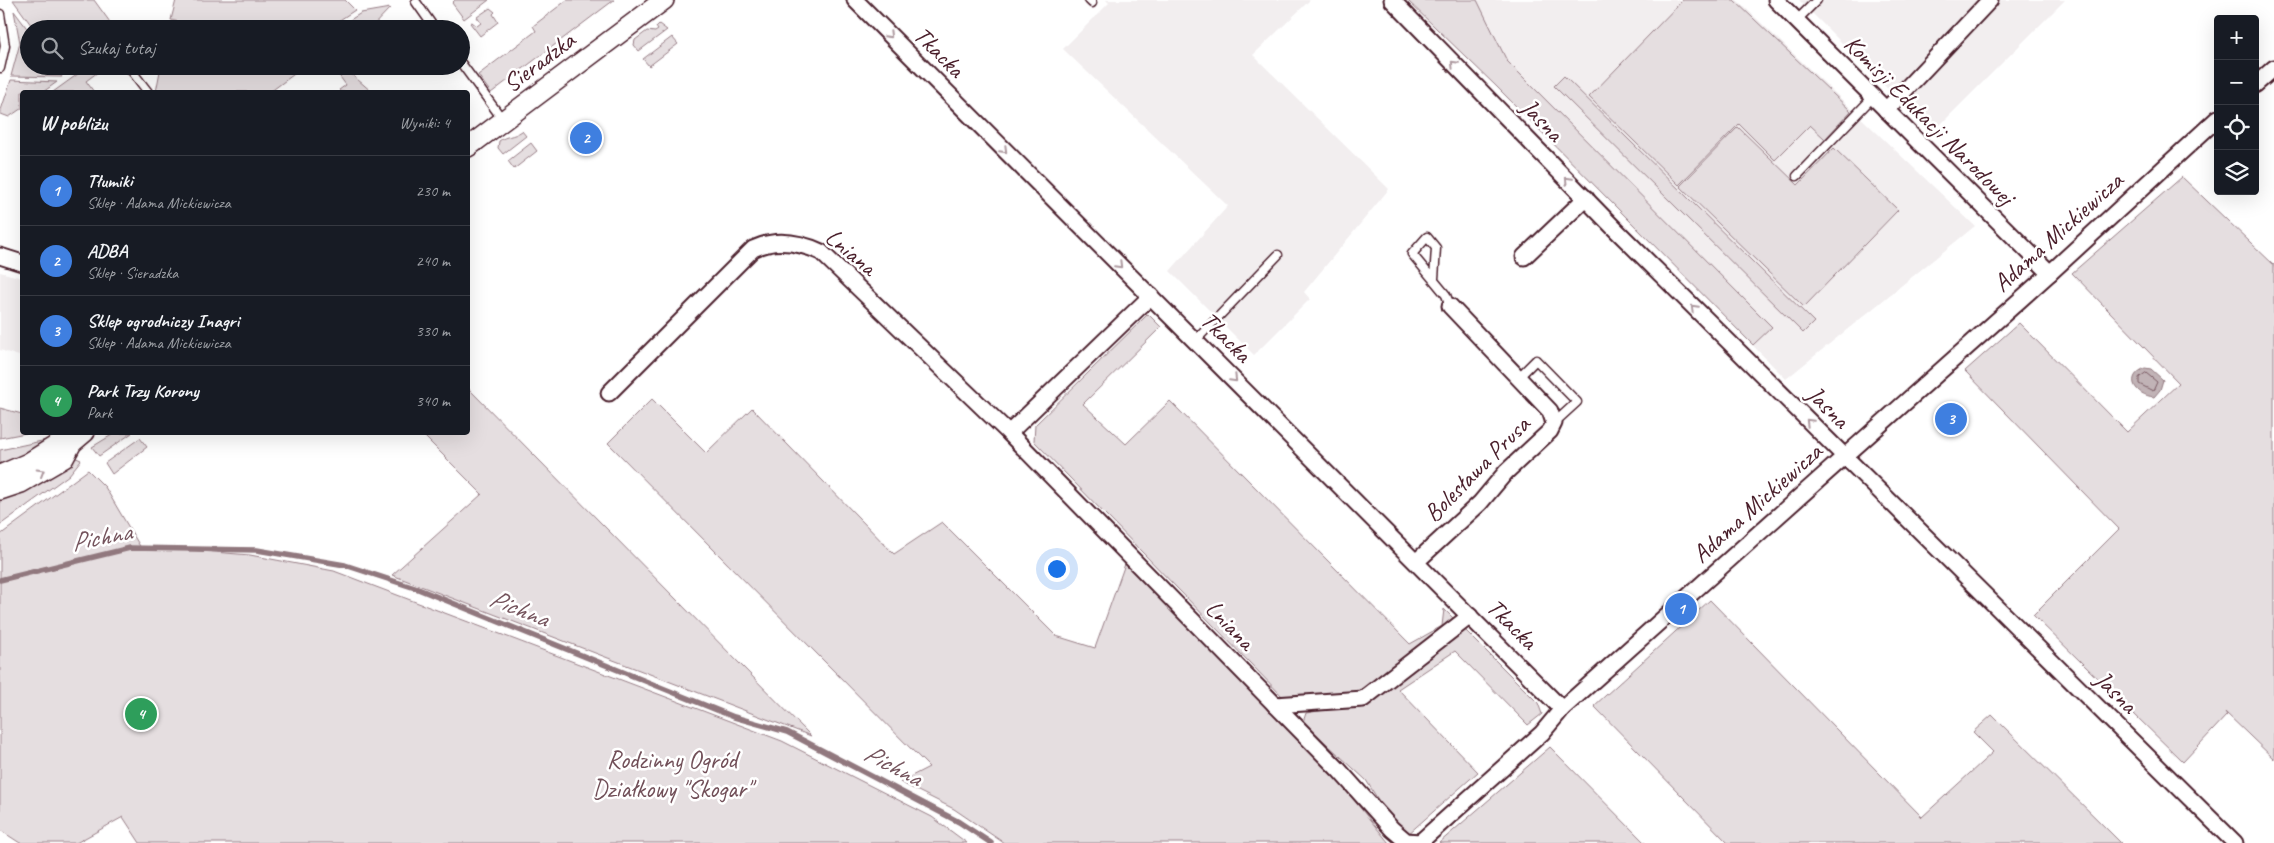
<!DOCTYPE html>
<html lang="pl">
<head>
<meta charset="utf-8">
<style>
	body { margin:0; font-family:Caveat,sans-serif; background:#20242c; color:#f1f3f6 }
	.controls { position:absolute; right:15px; top:15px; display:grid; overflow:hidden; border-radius:5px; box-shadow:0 5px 20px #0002 }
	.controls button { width:45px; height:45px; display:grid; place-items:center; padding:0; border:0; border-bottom:1px solid #363941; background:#171b24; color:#f1f3f6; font:25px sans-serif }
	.you { position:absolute; left:1056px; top:568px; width:18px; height:18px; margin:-12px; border:4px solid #fff; border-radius:50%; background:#1a73e8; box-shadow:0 0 0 8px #1a73e833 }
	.badge { display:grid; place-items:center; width:32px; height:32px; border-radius:50%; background:#1a73e8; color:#fff; font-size:16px; font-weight:700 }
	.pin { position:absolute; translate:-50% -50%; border:2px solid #fff; box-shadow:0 1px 5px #0006 }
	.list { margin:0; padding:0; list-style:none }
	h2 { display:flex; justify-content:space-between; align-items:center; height:65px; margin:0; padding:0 20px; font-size:21px }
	h2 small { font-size:16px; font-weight:400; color:#9ea1a6 }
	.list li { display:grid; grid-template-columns:32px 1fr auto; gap:15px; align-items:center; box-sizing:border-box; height:70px; padding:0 20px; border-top:1px solid #363941 }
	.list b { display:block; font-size:19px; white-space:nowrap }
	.list p { margin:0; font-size:16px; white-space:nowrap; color:#9ea1a6 }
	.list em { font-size:16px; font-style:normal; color:#9ea1a6 }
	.icon { flex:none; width:28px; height:28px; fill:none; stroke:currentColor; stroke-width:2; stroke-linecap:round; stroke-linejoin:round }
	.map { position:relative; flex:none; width:2274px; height:843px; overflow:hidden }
	.search { position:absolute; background:#171b24; box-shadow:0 5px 20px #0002; left:20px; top:20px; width:450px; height:55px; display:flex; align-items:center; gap:12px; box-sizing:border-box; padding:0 18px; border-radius:28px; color:#9ea1a6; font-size:19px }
	.panel { position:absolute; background:#171b24; box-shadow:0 5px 20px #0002; left:20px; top:90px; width:450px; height:345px; border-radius:5px }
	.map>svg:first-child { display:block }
	.built { fill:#f2eeef }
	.green { fill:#e5dee0; stroke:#987e86 }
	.water { fill:#c1b3b6; stroke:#91787e }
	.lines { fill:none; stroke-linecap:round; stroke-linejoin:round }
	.shore { stroke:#7a5a63; stroke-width:1 }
	.stream { stroke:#91787e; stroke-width:5.5 }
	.service-casing { stroke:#4a1f2b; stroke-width:11 }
	.minor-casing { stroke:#4a1f2b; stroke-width:19 }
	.tertiary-casing { stroke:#4a1f2b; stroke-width:22 }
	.service { stroke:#fff; stroke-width:8 }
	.minor { stroke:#fff; stroke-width:15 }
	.tertiary { stroke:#fff; stroke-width:19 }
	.oneway { stroke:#ae9aa0 }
	.labels { text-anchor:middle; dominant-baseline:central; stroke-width:5; stroke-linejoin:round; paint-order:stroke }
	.street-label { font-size:25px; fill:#4a1f2b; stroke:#fff }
	.park-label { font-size:25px; fill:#714f58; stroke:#fff }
	.water-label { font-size:26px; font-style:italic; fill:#74535c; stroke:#fff }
</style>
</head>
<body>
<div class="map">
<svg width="2274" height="843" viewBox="0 0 2274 843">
	<rect width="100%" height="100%" fill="#fff"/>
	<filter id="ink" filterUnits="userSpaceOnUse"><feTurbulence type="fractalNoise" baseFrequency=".02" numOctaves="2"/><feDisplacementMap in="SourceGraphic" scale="10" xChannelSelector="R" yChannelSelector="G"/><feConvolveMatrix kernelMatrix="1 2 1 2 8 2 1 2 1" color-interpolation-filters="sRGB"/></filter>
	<g filter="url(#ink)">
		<g class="built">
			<path d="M1106,0H1310L1253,55L1389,189L1304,292L1310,299L1254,355L1170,271L1228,206L1063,49L1109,3Z"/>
			<path d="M1407,0H1737L1975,226L1786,379L1497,87Z"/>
			<path d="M1799,0H2065L1932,133Z"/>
			<path d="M0,272L22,278V357L0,350Z"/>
		</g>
		<g class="green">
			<path d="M13,0H94L115,29H34Z"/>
			<path d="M176,0H345L355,10L326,29H209L171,20Z"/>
			<path d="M455,0H489L464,19L452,3Z"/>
			<path d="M567,0H614L491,93L478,75L536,31L533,26Z"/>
			<path d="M1407,0H1477L1507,61L1772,327L1753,345L1497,87Z"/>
			<path d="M1683,0H1734L1851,111L1825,139L1810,125L1775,160L1739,124L1679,185L1589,97Z"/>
			<path d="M390,8L370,29H336L361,13Z"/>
			<path d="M490,8L495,12L493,14L498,22L480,36L470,23L472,22L477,26L481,23L477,17Z"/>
			<path d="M14,11L29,31V66H55L62,77L11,76L20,43Z"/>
			<path d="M659,24L667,30L639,51L634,45L635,40L647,31L655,32L658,30L656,27Z"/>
			<path d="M672,37L678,44L649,66L643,59Z"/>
			<path d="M89,66H106L86,81L94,92H53Z"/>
			<path d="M161,66H305L270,92H156Z"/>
			<path d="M332,66H342L372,92H341L339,90L346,85Z"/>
			<path d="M1564,76L1814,322L1803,333L1554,86Z"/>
			<path d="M11,80L57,82L43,92H22V108L9,117L1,114V110Z"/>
			<path d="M1738,127L1798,185L1834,148L1898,210L1804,307L1680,186Z"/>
			<path d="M522,131L526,136L503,154L498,148L499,141C507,135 512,138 522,131Z"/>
			<path d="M531,143L537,151L514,169L508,161Z"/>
			<path d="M2182,177L2274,265V759L2225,712L2227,715L2183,762L2033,615L2119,529L1965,371L2019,323L2127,432L2179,383L2072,273Z"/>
			<path d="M1148,314L1161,327L1083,404L1126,444L1170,401L1410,644L1442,626L1444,609L1456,621L1362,691L1299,701L1285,699L1034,441L1035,425Z"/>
			<path d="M468,388L811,736L392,575L482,494L421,433L468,432Z"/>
			<path d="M652,399L706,453L752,408L894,554L942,522L1056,636L1095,648L1125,564L1330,771L1389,843H1004L954,809L900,782L929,767L608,443Z"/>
			<path d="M0,408L22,414V432L26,433L0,438Z"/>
			<path d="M115,433H132L99,456L92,447Z"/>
			<path d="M140,438L147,447L112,474L105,463Z"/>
			<path d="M51,439L30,453L0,466V450Z"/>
			<path d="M74,457L81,460L69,475L0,525V500L25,491Z"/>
			<path d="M88,470L105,487L141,548L152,547L250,555L334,571L782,741L932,817L967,843H140L123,817L76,843H20L0,830V535Z"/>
			<path d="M1710,600L1922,817L1993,752L1973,732L1992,715L2121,843H1728L1594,706Z"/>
			<path d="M1463,628L1538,703L1542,714L1528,725L1455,651L1398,689L1478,772L1407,835L1385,811L1366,780L1303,722L1306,713L1366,703Z"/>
			<path d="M1550,747L1645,843H1439Z"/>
		</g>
		<path class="water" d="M2145,368L2151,369L2163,380L2160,390L2154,397C2135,395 2124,377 2145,368Z"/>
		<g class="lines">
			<path class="shore" d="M2146,373L2157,382L2153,391L2139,384V378Z"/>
			<path class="stream" d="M0,580L130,548L257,550L345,565L418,589L734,717L787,732L959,822L991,843"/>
			<g class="service-casing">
				<g id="service">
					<path d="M1089,0L1092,3"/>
					<path d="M416,2L435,29"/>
					<path d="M0,14L5,46L0,68"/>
					<path d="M1796,21L1817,0"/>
					<path d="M461,63L503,120"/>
					<path d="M128,66L148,92"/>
					<path d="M1797,176L1873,97"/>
					<path d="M1434,279L1436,248L1427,237L1412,254L1446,295L1450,306"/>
					<path d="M1196,340L1278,255"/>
					<path d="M1518,378L1536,360L1577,402L1554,423"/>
				</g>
			</g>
			<g class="minor-casing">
				<g id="minor">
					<path d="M855,0L1562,709"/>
					<path d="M1392,0L1615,229L2235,843"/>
					<path d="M1776,0L2050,273"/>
					<path d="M2255,85L2274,68"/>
					<path d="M1886,110L1990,0"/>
					<path d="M0,256L22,263"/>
					<path d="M1524,257L1586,198"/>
					<path d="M609,393L753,249C775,238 799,242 821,252L1009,433L1339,770L1392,829L1406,841L1420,842"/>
					<path d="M1009,433L1151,296"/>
					<path d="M1416,562L1480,503L1506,472L1550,431L1554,423L1550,411L1450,306"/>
					<path d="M1275,705L1363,699L1470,616"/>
					<path d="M1419,843L1542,733L1562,709L2050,273L2218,118"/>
				</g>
			</g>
			<g class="tertiary-casing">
				<g id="tertiary">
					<path d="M468,147L664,0"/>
					<path d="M0,475L28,463L55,446L72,443"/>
					<path d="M0,490L21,483L64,458L72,443L85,432"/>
				</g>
			</g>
			<use href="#service" class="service"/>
			<use href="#minor" class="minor"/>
			<use href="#tertiary" class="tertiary"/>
		</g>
		<defs><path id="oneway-chevron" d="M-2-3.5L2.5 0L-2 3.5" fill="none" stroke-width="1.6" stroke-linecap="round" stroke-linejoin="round" transform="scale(1.25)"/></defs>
		<g class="oneway">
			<use href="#oneway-chevron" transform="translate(889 35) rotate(45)"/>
			<use href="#oneway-chevron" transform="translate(1454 64) rotate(-134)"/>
			<use href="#oneway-chevron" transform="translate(1004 150) rotate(45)"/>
			<use href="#oneway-chevron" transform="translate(1568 180) rotate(-134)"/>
			<use href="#oneway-chevron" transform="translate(1119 265) rotate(45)"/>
			<use href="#oneway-chevron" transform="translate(1694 308) rotate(-135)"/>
			<use href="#oneway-chevron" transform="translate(1234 379) rotate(45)"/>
			<use href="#oneway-chevron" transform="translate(1809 422) rotate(-135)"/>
			<use href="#oneway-chevron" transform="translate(41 472) rotate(-30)"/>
		</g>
	</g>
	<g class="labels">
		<g class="street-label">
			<text transform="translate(939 52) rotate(45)">Tkacka</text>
			<text transform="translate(539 62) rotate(-37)">Sieradzka</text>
			<text transform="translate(1542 120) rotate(46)">Jasna</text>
			<text transform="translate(1929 120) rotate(45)">Komisji Edukacji Narodowej</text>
			<text transform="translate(2058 232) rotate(-42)">Adama Mickiewicza</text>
			<text transform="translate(851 252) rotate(40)">Lniana</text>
			<text transform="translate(1226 337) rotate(45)">Tkacka</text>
			<text transform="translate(1828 407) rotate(45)">Jasna</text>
			<text transform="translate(1477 469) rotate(-45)">Bolesława Prusa</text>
			<text transform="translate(1757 503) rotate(-42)">Adama Mickiewicza</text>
			<text transform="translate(1512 624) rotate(45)">Tkacka</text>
			<text transform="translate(1230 625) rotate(46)">Lniana</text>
			<text transform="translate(2116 692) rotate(45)">Jasna</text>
		</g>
		<g class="park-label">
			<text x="672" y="760">Rodzinny Ogród<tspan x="672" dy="29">Działkowy "Skogar"</tspan></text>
		</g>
		<g class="water-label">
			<text transform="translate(101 537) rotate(-11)">Pichna</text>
			<text transform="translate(519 608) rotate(22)">Pichna</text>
			<text transform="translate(893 765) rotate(28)">Pichna</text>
		</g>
	</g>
</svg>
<div class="controls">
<button>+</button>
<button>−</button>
<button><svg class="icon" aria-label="locate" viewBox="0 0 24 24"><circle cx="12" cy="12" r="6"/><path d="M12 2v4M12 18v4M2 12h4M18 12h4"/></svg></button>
<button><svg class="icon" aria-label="layers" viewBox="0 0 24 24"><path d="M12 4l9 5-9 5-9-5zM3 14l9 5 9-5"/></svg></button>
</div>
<div class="you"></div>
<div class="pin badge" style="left:1681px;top:609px;background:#3f7fe0">1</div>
<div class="pin badge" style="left:586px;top:138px;background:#3f7fe0">2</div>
<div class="pin badge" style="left:1951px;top:419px;background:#3f7fe0">3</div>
<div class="pin badge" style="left:141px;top:714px;background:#2e9e5b">4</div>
<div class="search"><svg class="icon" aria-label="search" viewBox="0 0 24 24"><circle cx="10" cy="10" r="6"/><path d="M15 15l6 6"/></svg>Szukaj tutaj</div>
<section class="panel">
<h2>W pobliżu<small>Wyniki: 4</small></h2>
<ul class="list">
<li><span class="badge" style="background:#3f7fe0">1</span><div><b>Tłumiki</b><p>Sklep · Adama Mickiewicza</p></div><em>230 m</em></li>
<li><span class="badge" style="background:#3f7fe0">2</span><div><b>ADBA</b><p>Sklep · Sieradzka</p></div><em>240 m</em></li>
<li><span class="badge" style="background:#3f7fe0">3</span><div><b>Sklep ogrodniczy Inagri</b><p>Sklep · Adama Mickiewicza</p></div><em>330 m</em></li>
<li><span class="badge" style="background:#2e9e5b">4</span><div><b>Park Trzy Korony</b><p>Park</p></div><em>340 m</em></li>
</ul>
</section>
</div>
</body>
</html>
